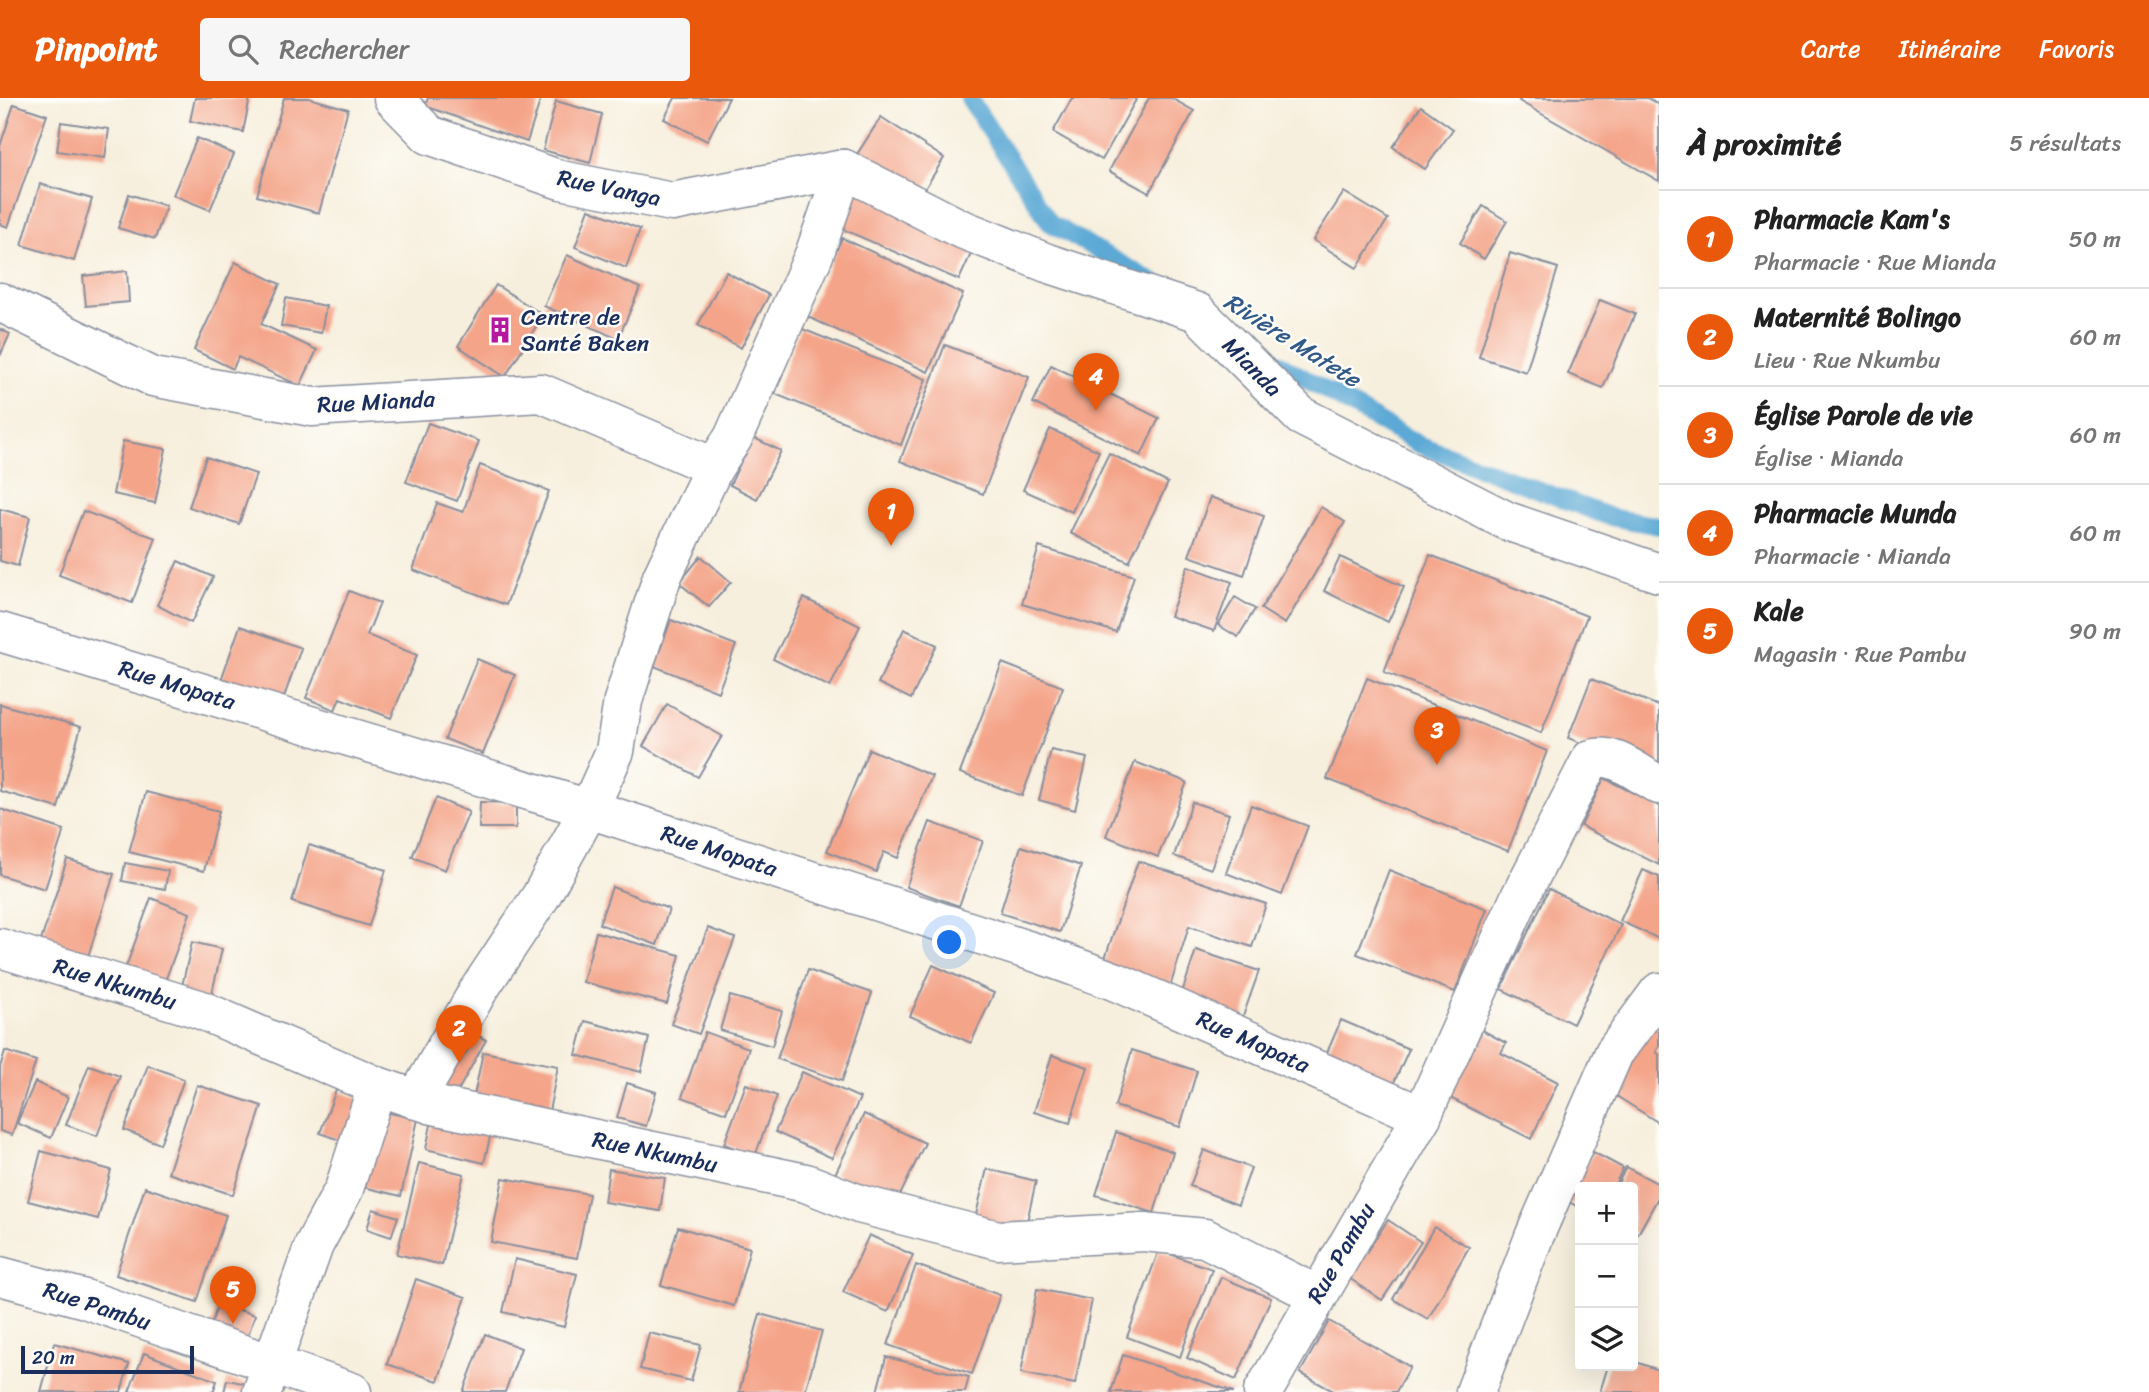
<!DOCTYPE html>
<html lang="fr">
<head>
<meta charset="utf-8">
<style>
	body { margin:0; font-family:Sriracha,sans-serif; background:#f6f6f6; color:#222 }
	.controls { position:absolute; right:21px; bottom:21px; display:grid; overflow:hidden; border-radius:7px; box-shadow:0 7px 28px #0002 }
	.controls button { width:63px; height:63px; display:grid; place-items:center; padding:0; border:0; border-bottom:2px solid #e0e0e0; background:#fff; color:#222; font:35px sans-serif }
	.scale { position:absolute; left:21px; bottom:18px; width:173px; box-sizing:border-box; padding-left:7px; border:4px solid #1b2f5e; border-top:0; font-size:19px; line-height:24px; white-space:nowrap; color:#1b2f5e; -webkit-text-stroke:5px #fdfcf7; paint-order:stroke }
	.you { position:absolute; left:950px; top:845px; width:24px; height:24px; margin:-18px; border:5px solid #fff; border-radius:50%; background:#1a73e8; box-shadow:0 0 0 10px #1a73e833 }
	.badge { display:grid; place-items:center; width:46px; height:46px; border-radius:50%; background:#ea580c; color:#fff; font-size:23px; font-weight:700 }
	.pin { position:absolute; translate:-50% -58px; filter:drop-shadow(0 2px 4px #0008) }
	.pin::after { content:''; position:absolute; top:37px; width:24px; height:21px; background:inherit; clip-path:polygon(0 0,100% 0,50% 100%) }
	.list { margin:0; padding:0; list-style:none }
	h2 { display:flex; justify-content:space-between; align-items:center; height:91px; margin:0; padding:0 28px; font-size:30px }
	h2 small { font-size:23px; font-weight:400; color:#767676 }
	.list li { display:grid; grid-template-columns:46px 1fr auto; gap:21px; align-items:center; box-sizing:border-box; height:98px; padding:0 28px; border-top:2px solid #e0e0e0 }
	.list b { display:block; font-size:26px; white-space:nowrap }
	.list p { margin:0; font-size:23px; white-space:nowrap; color:#767676 }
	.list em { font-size:23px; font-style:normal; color:#767676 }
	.icon { flex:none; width:38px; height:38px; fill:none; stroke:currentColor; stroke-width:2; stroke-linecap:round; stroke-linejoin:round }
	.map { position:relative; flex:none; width:1659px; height:1294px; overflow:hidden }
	header { display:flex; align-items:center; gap:42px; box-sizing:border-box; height:98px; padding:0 35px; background:#ea580c; color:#fff }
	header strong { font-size:33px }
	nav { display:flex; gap:38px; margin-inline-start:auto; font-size:24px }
	.search { width:490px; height:63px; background:#f6f6f6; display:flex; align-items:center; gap:18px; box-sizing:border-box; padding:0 24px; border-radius:7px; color:#767676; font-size:26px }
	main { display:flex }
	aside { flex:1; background:#fff }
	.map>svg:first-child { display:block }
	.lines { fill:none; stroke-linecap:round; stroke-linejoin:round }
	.stream { stroke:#5ca9d5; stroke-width:18 }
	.building { fill:#f4a489 }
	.street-casing { stroke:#898f9e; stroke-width:41 }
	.street { stroke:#fff; stroke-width:38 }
	.labels { text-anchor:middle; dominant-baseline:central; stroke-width:5; stroke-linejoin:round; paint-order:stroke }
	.street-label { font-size:23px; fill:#1b2f5e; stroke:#fdfcf7 }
	.poi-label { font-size:23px; fill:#1b2f5e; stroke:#fdfcf7; text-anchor:start }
	.water-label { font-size:24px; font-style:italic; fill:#325a88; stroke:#fdfcf7 }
</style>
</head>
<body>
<header>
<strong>Pinpoint</strong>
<div class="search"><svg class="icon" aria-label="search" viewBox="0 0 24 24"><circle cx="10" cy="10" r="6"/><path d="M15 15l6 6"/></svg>Rechercher</div>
<nav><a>Carte</a><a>Itinéraire</a><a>Favoris</a></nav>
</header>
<main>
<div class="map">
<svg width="1659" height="1294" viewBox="0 0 1659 1294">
	<rect width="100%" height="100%" fill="#fdfcf7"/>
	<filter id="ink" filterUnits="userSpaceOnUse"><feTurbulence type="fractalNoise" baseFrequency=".0143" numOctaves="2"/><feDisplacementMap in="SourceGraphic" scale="14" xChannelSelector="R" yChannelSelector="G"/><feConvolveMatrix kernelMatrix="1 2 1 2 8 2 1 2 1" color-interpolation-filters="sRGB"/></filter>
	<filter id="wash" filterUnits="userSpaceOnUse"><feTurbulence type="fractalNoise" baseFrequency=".00686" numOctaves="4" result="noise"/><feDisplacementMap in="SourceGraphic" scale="28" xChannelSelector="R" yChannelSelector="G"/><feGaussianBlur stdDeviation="1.57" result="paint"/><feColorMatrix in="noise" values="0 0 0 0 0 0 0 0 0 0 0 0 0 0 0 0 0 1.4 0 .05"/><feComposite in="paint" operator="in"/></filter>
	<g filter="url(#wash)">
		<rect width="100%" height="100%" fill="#f7efdd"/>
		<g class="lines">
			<g class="stream">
				<path d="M969,0L1050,125L1155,185"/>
				<path d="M1251,249L1418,346L1610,419L1659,428"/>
			</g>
		</g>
		<g id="blocks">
			<g class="building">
				<path d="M195,0H250L243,34L190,23Z"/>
				<path d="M284,0H309L348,11L319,115L257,98Z"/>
				<path d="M428,0H541L527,44L425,8Z"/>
				<path d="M675,0H729L707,43L664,21Z"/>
				<path d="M1072,0H1137L1102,62L1053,34Z"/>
				<path d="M1149,0H1171L1194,13L1149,95L1109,73Z"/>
				<path d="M1521,0H1647L1659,7V83L1519,3Z"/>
				<path d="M556,3L602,16L590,65L543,52Z"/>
				<path d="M14,6L47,17L8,129L0,126V48Z"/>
				<path d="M1421,8L1453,31L1425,71L1393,49Z"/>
				<path d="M881,19L944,60L916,105L852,64Z"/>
				<path d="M61,24L109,31L105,60L57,53Z"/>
				<path d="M197,40L234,56L210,112L173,97Z"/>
				<path d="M40,86L92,101L74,163L22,147Z"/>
				<path d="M857,93L976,145L959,182L840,130Z"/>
				<path d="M1344,94L1388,121L1357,170L1313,142Z"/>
				<path d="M129,96L166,108L155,141L118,130Z"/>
				<path d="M1483,108L1507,123L1484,161L1460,145Z"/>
				<path d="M589,111L640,131L626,170L575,149Z"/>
				<path d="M842,140L963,196L928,274L806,218Z"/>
				<path d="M1510,155L1558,170L1526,274L1479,259Z"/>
				<path d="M567,157L640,190L618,241L544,208Z"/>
				<path d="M235,164L280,186L261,226L317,252L300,288L238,259L233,271L194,252Z"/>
				<path d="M127,173L129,204L86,208L83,178Z"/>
				<path d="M726,174L769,197L741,250L698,227Z"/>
				<path d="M496,187L543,217L505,279L458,248Z"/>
				<path d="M286,200L326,208L321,235L281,228Z"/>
				<path d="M1600,202L1635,216L1603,290L1568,276Z"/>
				<path d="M800,230L926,281L901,347L775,296Z"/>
				<path d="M0,231L10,236L0,258Z"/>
				<path d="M945,247L1029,279L983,396L900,363Z"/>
				<path d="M1051,267L1159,320L1141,358L1033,305Z"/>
				<path d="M428,325L479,343L457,403L406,384Z"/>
				<path d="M1050,331L1099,353L1072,414L1023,392Z"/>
				<path d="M752,339L781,353L757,401L730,387Z"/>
				<path d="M123,343L166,351L155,405L113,396Z"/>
				<path d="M1109,355L1168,385L1129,464L1070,435Z"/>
				<path d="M206,359L256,376L239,426L189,409Z"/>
				<path d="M480,367L549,393L506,507L413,472L437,405L463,414Z"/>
				<path d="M1210,399L1264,418L1244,477L1189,458Z"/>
				<path d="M1321,409L1345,424L1285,526L1261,511Z"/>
				<path d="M0,411L30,419L18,468L0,463Z"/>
				<path d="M83,413L156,440L132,505L59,477Z"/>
				<path d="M1039,449L1134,478L1116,534L1022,506Z"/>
				<path d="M1430,457L1587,518L1541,635L1384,574Z"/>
				<path d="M701,458L731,484L709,509L679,485Z"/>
				<path d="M1340,459L1404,489L1388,524L1324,493Z"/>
				<path d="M178,463L213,479L191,525L157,507Z"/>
				<path d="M1188,468L1232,484L1214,533L1170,518Z"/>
				<path d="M349,493L380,505L367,537L417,557L391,620L340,600L335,612L306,600Z"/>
				<path d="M1235,499L1255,511L1238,539L1218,527Z"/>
				<path d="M804,500L860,528L830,589L773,561Z"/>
				<path d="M671,522L736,547L718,594L654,568Z"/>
				<path d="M240,528L301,550L281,608L220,585Z"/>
				<path d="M904,531L937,547L911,601L878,585Z"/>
				<path d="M477,561L515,577L483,656L445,641Z"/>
				<path d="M1002,565L1063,589L1022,698L960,675Z"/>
				<path d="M1367,580L1547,653L1508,753L1327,681Z"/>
				<path d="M1591,581L1659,608V675L1568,640Z"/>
				<path d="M0,606L81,629L58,710L0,693Z"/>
				<path d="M667,606L722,638L698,679L643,648Z"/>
				<path d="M869,651L932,678L898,760L884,754L876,774L827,753Z"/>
				<path d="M1051,652L1087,660L1075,712L1039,702Z"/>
				<path d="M1135,664L1187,684L1158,759L1106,738Z"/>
				<path d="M1604,680L1659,708V767L1581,728Z"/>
				<path d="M146,694L219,713L204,773L129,754Z"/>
				<path d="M436,700L469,714L445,772L412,759Z"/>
				<path d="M480,704L516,705V730H479Z"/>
				<path d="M1192,704L1229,716L1211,771L1174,758Z"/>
				<path d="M1251,707L1308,728L1282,797L1226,775Z"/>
				<path d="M0,711L64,732L45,791L0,777Z"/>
				<path d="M930,724L983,743L959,808L906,789Z"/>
				<path d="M309,747L386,772L369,828L292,804Z"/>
				<path d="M1021,748L1081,768L1060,834L1000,815Z"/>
				<path d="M67,761L114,776L86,865L39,849Z"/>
				<path d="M1138,763L1266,806L1252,849L1189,828L1170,889L1103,866Z"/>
				<path d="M125,765L168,773L165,791L122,783Z"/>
				<path d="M1389,772L1487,811L1455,894L1357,856Z"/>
				<path d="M1643,772L1659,779V841L1620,823Z"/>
				<path d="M612,789L669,811L657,847L599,826Z"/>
				<path d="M1549,791L1621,827L1573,926L1501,891Z"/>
				<path d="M151,800L190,815L161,894L122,880Z"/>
				<path d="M708,830L735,840L699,936L671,926Z"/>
				<path d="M596,834L680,857L667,906L583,884Z"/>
				<path d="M192,844L222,851L210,904L180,897Z"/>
				<path d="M1196,852L1259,873L1242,921L1180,901Z"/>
				<path d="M933,867L994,895L971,945L910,918Z"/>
				<path d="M808,872L872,895L842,983L777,961Z"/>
				<path d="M730,898L782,913L772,948L720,932Z"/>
				<path d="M1659,919V949L1656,954L1659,956V1025L1607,992Z"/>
				<path d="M1341,922L1409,951L1387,1000L1320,971Z"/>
				<path d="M585,923L649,940L641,974L576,957Z"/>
				<path d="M464,930L486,942L454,1000L433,988Z"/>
				<path d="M1482,932L1506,945L1501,955L1558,984L1531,1041L1448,999Z"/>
				<path d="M705,934L749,950L726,1015L682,999Z"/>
				<path d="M1132,952L1197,973L1180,1029L1115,1008Z"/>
				<path d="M5,953L36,963L12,1037L0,1033V969Z"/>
				<path d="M483,954L558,968L548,1018L473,1003Z"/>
				<path d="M1052,957L1088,969L1070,1025L1034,1014Z"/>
				<path d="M89,967L120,978L97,1038L66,1027Z"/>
				<path d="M148,967L184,981L160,1046L124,1032Z"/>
				<path d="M802,974L860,1000L832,1060L775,1034Z"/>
				<path d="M35,984L68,999L51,1040L17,1025Z"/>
				<path d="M627,985L656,994L646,1028L617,1020Z"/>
				<path d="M746,986L777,998L755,1058L724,1046Z"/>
				<path d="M197,987L262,1008L233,1097L168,1075Z"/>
				<path d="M336,992L362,1002L345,1044L320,1035Z"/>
				<path d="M380,1013L418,1021L401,1098L363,1089Z"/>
				<path d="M864,1016L925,1045L896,1106L835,1076Z"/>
				<path d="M432,1022L491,1035L484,1065L426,1051Z"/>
				<path d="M1116,1034L1173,1054L1154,1115L1096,1097Z"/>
				<path d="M1204,1052L1251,1070L1238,1107L1190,1088Z"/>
				<path d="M41,1053L111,1072L98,1121L28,1103Z"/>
				<path d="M1593,1054L1623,1070L1614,1089H1580V1110L1566,1102Z"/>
				<path d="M419,1065L464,1076L442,1167L397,1156Z"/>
				<path d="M1626,1069L1659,1086V1098L1638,1136L1633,1133V1089H1616Z"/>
				<path d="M609,1071L665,1080L660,1113L604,1104Z"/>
				<path d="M987,1071L1036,1083L1024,1137L974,1125Z"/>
				<path d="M503,1080L589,1096L577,1160L491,1144Z"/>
				<path d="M145,1089L226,1117L197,1204L116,1177Z"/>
				<path d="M373,1111L398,1119L391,1139L367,1131Z"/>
				<path d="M1388,1122L1421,1144L1382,1202L1349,1180Z"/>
				<path d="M678,1129L750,1150L734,1208L661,1187Z"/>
				<path d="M1434,1129L1469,1149L1428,1221L1393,1201Z"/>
				<path d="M869,1137L913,1157L888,1214L843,1194Z"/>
				<path d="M1159,1152L1212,1171L1180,1259L1127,1239Z"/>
				<path d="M515,1161L577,1176L564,1229L503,1214Z"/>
				<path d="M916,1167L1000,1197L972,1276L888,1247Z"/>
				<path d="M1221,1179L1271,1200L1236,1282L1187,1260Z"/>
				<path d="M416,1181L466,1199L438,1283L387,1266Z"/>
				<path d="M1037,1191L1092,1202L1075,1286L1021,1275Z"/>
				<path d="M218,1205L255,1217L245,1246L209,1234Z"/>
				<path d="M760,1216L822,1233L805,1294H739Z"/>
				<path d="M1329,1223L1410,1269L1396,1294H1335L1300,1275Z"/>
				<path d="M649,1235L701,1247L691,1283L640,1271Z"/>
				<path d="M485,1236L521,1250L505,1294H463Z"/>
				<path d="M54,1245L129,1266L121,1294H41Z"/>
				<path d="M144,1255L217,1283L213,1294H129Z"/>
				<path d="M1123,1257L1234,1294H1111Z"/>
				<path d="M886,1259L969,1279L965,1294H877Z"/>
				<path d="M1633,1263L1659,1272V1294H1600L1608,1268H1633Z"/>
				<path d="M227,1282L248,1286L246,1294H224Z"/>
			</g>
		</g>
	</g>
	<g filter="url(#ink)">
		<use href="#blocks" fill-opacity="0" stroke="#898f9e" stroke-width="2"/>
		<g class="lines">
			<g class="street-casing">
				<g id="street">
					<path d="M393,0L429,37L561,82L672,104L844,71"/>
					<path d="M844,71L959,130L1047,165L1197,214L1301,318L1507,423L1659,475"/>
					<path d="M0,204L153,279L312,309L541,295L714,369"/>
					<path d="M0,534L589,711L1037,855L1114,883L1422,1018"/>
					<path d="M0,850L199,911L377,988L433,1007L806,1085L859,1106L998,1142L1144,1134L1205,1140L1317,1197"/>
					<path d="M416,1002L478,893L541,798L589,711L615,653L623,603L662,479L714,369L733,340L814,157L844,71"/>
					<path d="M0,1178L85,1201L352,1294"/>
					<path d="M262,1294L314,1147L344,1091L377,988"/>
					<path d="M1263,1294L1422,1018L1519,801L1591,661C1613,653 1640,677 1659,687"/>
					<path d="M1475,1294L1534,1139L1614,955L1659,894"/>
				</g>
			</g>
			<use href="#street" class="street"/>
		</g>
	</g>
	<defs>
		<g id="building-bare" transform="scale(2.1)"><path d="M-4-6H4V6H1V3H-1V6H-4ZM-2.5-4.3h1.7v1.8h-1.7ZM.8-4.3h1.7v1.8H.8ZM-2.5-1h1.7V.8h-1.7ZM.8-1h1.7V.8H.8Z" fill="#b5179e" stroke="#fdfcf7" stroke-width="2.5" paint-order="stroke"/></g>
	</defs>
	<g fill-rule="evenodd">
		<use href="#building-bare" x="500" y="232"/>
	</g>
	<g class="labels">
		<g class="street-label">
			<text transform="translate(609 90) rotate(12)">Rue Vanga</text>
			<text transform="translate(1252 269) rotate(45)">Mianda</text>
			<text transform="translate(376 304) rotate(-3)">Rue Mianda</text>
			<text transform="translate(177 587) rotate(17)">Rue Mopata</text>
			<text transform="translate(719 753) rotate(18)">Rue Mopata</text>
			<text transform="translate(115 886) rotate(17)">Rue Nkumbu</text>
			<text transform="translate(1253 944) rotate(24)">Rue Mopata</text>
			<text transform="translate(655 1054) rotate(12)">Rue Nkumbu</text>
			<text transform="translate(1341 1155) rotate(-60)">Rue Pambu</text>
			<text transform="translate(97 1208) rotate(18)">Rue Pambu</text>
		</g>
		<g class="poi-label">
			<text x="521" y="219">Centre de<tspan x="521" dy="26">Santé Baken</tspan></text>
		</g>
		<g class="water-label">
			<text transform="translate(1292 242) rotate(32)">Rivière Matete</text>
		</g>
	</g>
</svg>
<div class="controls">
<button>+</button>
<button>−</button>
<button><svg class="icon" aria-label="layers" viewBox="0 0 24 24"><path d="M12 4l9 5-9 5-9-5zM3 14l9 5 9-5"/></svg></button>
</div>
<div class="scale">20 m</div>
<div class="you"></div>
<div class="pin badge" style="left:891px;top:448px">1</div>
<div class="pin badge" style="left:459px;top:965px">2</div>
<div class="pin badge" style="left:1437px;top:667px">3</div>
<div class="pin badge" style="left:1096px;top:313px">4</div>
<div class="pin badge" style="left:233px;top:1226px">5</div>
</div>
<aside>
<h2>À proximité<small>5 résultats</small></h2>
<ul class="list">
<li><span class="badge">1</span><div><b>Pharmacie Kam's</b><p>Pharmacie · Rue Mianda</p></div><em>50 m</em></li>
<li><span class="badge">2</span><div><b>Maternité Bolingo</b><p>Lieu · Rue Nkumbu</p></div><em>60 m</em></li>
<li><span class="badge">3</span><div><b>Église Parole de vie</b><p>Église · Mianda</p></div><em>60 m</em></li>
<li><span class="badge">4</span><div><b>Pharmacie Munda</b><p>Pharmacie · Mianda</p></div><em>60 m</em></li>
<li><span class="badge">5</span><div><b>Kale</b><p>Magasin · Rue Pambu</p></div><em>90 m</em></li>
</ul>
</aside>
</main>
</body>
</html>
